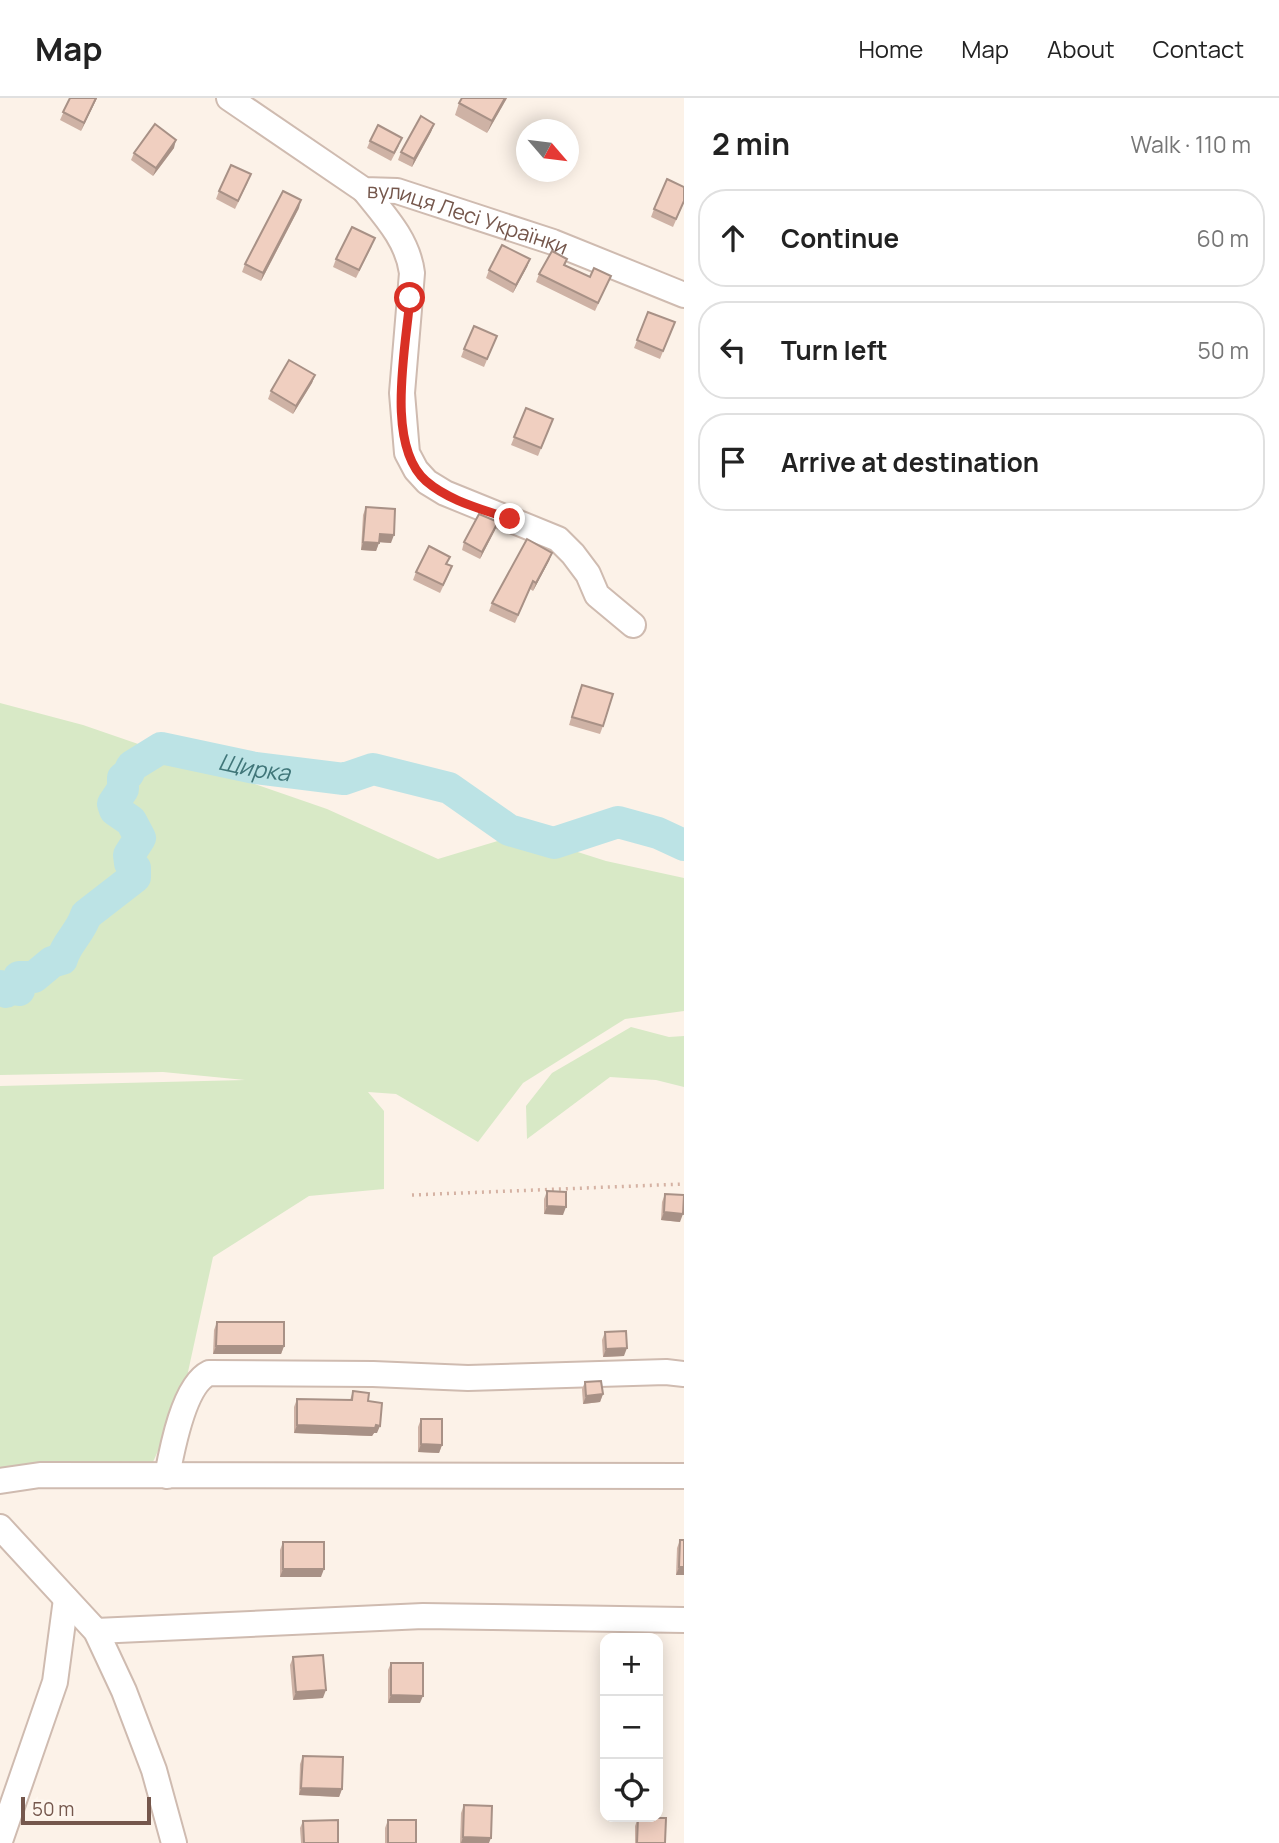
<!DOCTYPE html>
<html lang="en">
<head>
<meta charset="utf-8">
<style>
	body { margin:0; font-family:Manrope,sans-serif; background:#f2f2f2; color:#222 }
	.controls { position:absolute; right:21px; bottom:21px; display:grid; overflow:hidden; border-radius:14px; box-shadow:0 4px 18px #0003 }
	.controls button { width:63px; height:63px; display:grid; place-items:center; padding:0; border:0; border-bottom:2px solid #e0e0e0; background:#fff; color:#222; font:35px sans-serif }
	.compass { position:absolute; left:516px; top:21px; width:63px; height:63px; border-radius:50%; background:#fff; box-shadow:0 4px 18px #0003; rotate:118deg }
	.scale { position:absolute; left:21px; bottom:18px; width:130px; box-sizing:border-box; padding-left:7px; border:4px solid #75574c; border-top:0; font-size:19px; line-height:24px; white-space:nowrap; color:#75574c; -webkit-text-stroke:5px #fef6ee; paint-order:stroke }
	.stop { position:absolute; width:21px; height:21px; margin:-16px; border:5px solid #d93025; border-radius:50%; background:#fff }
	.stop.end { background:#d93025; border-color:#fff; box-shadow:0 2px 7px #0008 }
	.list { margin:0; padding:0; list-style:none }
	h2 { display:flex; justify-content:space-between; align-items:center; height:91px; margin:0; padding:0 28px; font-size:30px }
	h2 small { font-size:23px; font-weight:400; color:#767676 }
	.list li { display:grid; grid-template-columns:46px 1fr auto; gap:21px; align-items:center; box-sizing:border-box; height:98px; margin:0 14px 14px; padding:0 14px; border:2px solid #e0e0e0; border-radius:28px }
	.list b { display:block; font-size:26px; white-space:nowrap }
	.list em { font-size:23px; font-style:normal; color:#767676 }
	.icon { flex:none; width:38px; height:38px; fill:none; stroke:currentColor; stroke-width:2; stroke-linecap:round; stroke-linejoin:round }
	.map { position:relative; flex:none; width:684px; height:1745px; overflow:hidden }
	header { display:flex; align-items:center; gap:42px; box-sizing:border-box; height:98px; padding:0 35px; background:#fff; border-bottom:2px solid #e0e0e0 }
	header strong { font-size:33px }
	nav { display:flex; gap:38px; margin-inline-start:auto; font-size:24px }
	main { display:flex }
	aside { flex:1; background:#fff }
	.map>svg:first-child { display:block }
	.green { fill:#d8e9c6 }
	.lines { fill:none; stroke-linecap:round; stroke-linejoin:round }
	.river { stroke:#bce3e5; stroke-width:32 }
	.minor-casing { stroke:#cfbbb0; stroke-width:28 }
	.path { stroke:#d5b2a3; stroke-width:3.5; stroke-dasharray:2 5; stroke-linecap:butt }
	.minor { stroke:#fff; stroke-width:24 }
	.wall { fill:#ceb2a5 }
	.shaded-wall { fill:#a89186 }
	.building { fill:#f0cfc0; stroke:#a89186; stroke-width:2 }
	.route { stroke:#d93025; stroke-width:9 }
	.labels { text-anchor:middle; dominant-baseline:central; stroke-width:5; stroke-linejoin:round; paint-order:stroke }
	.street-label { font-size:21px; fill:#75574c; stroke:#fef6ee }
	.water-label { font-size:23px; font-style:italic; fill:#407679; stroke:#fef6ee }
</style>
</head>
<body>
<header>
<strong>Map</strong>
<nav><a>Home</a><a>Map</a><a>About</a><a>Contact</a></nav>
</header>
<main>
<div class="map">
<svg width="684" height="1745" viewBox="0 0 684 1745">
	<rect width="100%" height="100%" fill="#fcf2e8"/>
	<g class="green">
		<path d="M0,605L83,627L327,711L438,761L521,736L606,763L684,780V913L625,921L523,985L478,1044L396,996L368,994L384,1013V1091L309,1098L213,1159L183,1297L153,1364L132,1369L0,1376V988L245,982L163,974L0,977Z"/>
		<path d="M631,929L669,939L684,938V989L656,982L610,979L527,1041L526,1008L552,975Z"/>
	</g>
	<g class="lines">
		<path class="river" id="s1" d="M0,888L6,894L13,889L19,892L21,883L19,879H34L52,864L62,861C66,845 81,834 86,817L135,779V770L130,765L129,757L140,740L131,723L115,712L113,706L123,691V680L128,676L132,668L161,650L255,670L344,681L373,671L449,690L509,732L554,745L618,724L658,735L684,747"/>
		<g class="minor-casing">
			<g id="minor">
				<path id="s2" d="M229,0L364,92L397,93L553,144L684,197"/>
				<path d="M364,92C384,117 408,142 412,175L402,295L407,355L416,372L427,384L445,395L558,441L573,456L588,476L597,497L633,527"/>
				<path d="M167,1378C172,1351 184,1287 209,1275L373,1276L468,1280L666,1274L684,1276"/>
				<path d="M0,1383L40,1377L684,1378"/>
				<path d="M0,1429L96,1533L124,1593L154,1672L174,1745"/>
				<path d="M96,1533L423,1518L684,1522"/>
				<path d="M0,1743L55,1584L66,1501"/>
			</g>
		</g>
		<path class="path" d="M412,1097L684,1086"/>
		<use href="#minor" class="minor"/>
	</g>
	<g class="wall">
		<path d="M70,0H97L81,33L60,22Z"/>
		<path d="M507,0L487,35L455,17L459,5Z"/>
		<path d="M434,26L431,34L412,69L398,62L401,54Z"/>
		<path d="M370,43L399,48L391,63L367,50Z"/>
		<path d="M174,50L153,78L131,62L134,55Z"/>
		<path d="M248,84L235,111L216,101L219,93Z"/>
		<path d="M684,89V104L673,129L651,119L654,111Z"/>
		<path d="M299,110L261,183L242,174L245,166Z"/>
		<path d="M372,148L356,180L333,169L336,161Z"/>
		<path d="M530,161L527,169L513,195L486,180L489,172Z"/>
		<path d="M567,161L565,167L590,179L611,178L595,213L536,184L539,176Z"/>
		<path d="M648,214L675,224L660,261L634,250Z"/>
		<path d="M497,238L484,269L461,259L464,251Z"/>
		<path d="M315,277L312,285L293,316L268,301L271,293Z"/>
		<path d="M526,310L553,321L538,358L511,347Z"/>
		<path d="M366,409L391,445L379,444L376,453L361,452L363,417Z"/>
		<path d="M495,432L480,461L462,452L464,444Z"/>
		<path d="M552,455L549,463L533,493L530,491L515,525L489,513L492,505Z"/>
		<path d="M447,466L449,476L440,495L413,482L416,474Z"/>
		<path d="M579,594L603,628L600,636L569,627Z"/>
		<path d="M547,1093L563,1117L544,1116V1101Z"/>
		<path d="M665,1096L680,1124L661,1122L662,1104Z"/>
		<path d="M217,1224L284,1248L281,1256H213L214,1232Z"/>
		<path d="M605,1234L624,1258L603,1259L602,1242Z"/>
		<path d="M585,1284L603,1296L600,1304L583,1306L582,1291Z"/>
		<path d="M353,1293L377,1335H374L372,1338L294,1335V1309L297,1301L350,1302Z"/>
		<path d="M421,1321L442,1347L439,1355L418,1354V1329Z"/>
		<path d="M680,1442H684V1477H676L677,1450Z"/>
		<path d="M283,1444L321,1479H280V1452Z"/>
		<path d="M293,1559L323,1600L293,1602L290,1567Z"/>
		<path d="M391,1565L420,1605H388V1572Z"/>
		<path d="M303,1658L342,1691L339,1699L299,1697L300,1666Z"/>
		<path d="M464,1707L489,1745H460L461,1715Z"/>
		<path d="M638,1720L665,1745H635V1728Z"/>
		<path d="M388,1722L416,1745H385V1730Z"/>
		<path d="M303,1723L338,1745H301L300,1730Z"/>
	</g>
	<g class="shaded-wall">
		<path d="M96,0H97L81,33L84,25Z"/>
		<path d="M505,0H507L487,35L492,23Z"/>
		<path d="M434,26L431,34L412,69L414,61Z"/>
		<path d="M176,42L174,50L153,78L156,70Z"/>
		<path d="M301,102L299,110L261,183L263,175Z"/>
		<path d="M530,161L527,169L513,195L516,187Z"/>
		<path d="M315,277L312,285L293,316L296,308Z"/>
		<path d="M498,424L495,432L480,461L482,454Z"/>
		<path d="M380,436L394,437L391,445L377,444Z"/>
		<path d="M363,444L379,445L376,453L361,452Z"/>
		<path d="M552,455L549,463L533,493L536,485Z"/>
		<path d="M547,1108L566,1109L563,1117L544,1116Z"/>
		<path d="M664,1114L683,1116L680,1124L661,1122Z"/>
		<path d="M216,1248H284L281,1256H213Z"/>
		<path d="M627,1250L624,1258L603,1259L606,1251Z"/>
		<path d="M603,1296L600,1304L583,1306L586,1298Z"/>
		<path d="M297,1327H376L380,1328L377,1335H374L372,1338L294,1335Z"/>
		<path d="M421,1346L442,1347L439,1355L418,1354Z"/>
		<path d="M679,1469H684V1477H676Z"/>
		<path d="M283,1471H324L321,1479H280Z"/>
		<path d="M326,1592L323,1600L293,1602L296,1594Z"/>
		<path d="M391,1597L423,1598L420,1605H388Z"/>
		<path d="M301,1690L342,1691L339,1699L299,1697Z"/>
		<path d="M463,1739L491,1740L489,1745H461Z"/>
	</g>
	<g class="building">
		<path d="M70,0H96L84,25L63,14Z"/>
		<path d="M462,0H505L492,23L459,5Z"/>
		<path d="M421,18L434,26L414,61L401,54Z"/>
		<path d="M155,26L176,42L156,70L134,55Z"/>
		<path d="M378,27L402,40L394,55L370,43Z"/>
		<path d="M231,67L251,76L238,103L219,93Z"/>
		<path d="M667,81L684,89V103L676,121L654,111Z"/>
		<path d="M283,93L301,102L263,175L245,166Z"/>
		<path d="M352,129L375,140L359,172L336,161Z"/>
		<path d="M502,147L530,161L516,187L489,172Z"/>
		<path d="M552,153L567,161L564,167L590,179L594,170L611,178L598,205L539,176Z"/>
		<path d="M648,214L675,224L663,253L637,242Z"/>
		<path d="M474,228L497,238L487,261L464,251Z"/>
		<path d="M289,262L315,277L296,308L271,293Z"/>
		<path d="M526,310L553,321L541,350L514,339Z"/>
		<path d="M366,409L395,411L394,437L380,436L379,445L363,444Z"/>
		<path d="M479,416L498,424L482,454L464,444Z"/>
		<path d="M527,441L552,455L536,485L533,483L518,517L492,505Z"/>
		<path d="M429,448L450,459L446,466L452,468L443,487L416,474Z"/>
		<path d="M582,587L613,596L603,628L572,619Z"/>
		<path d="M547,1093L566,1094V1109L547,1108Z"/>
		<path d="M665,1096L684,1097L683,1116L664,1114Z"/>
		<path d="M217,1224H284V1248H216Z"/>
		<path d="M626,1233L627,1250L606,1251L605,1234Z"/>
		<path d="M601,1283L603,1296L586,1298L585,1284Z"/>
		<path d="M353,1293L369,1295L368,1303L382,1305L380,1328L376,1327L375,1330L297,1327V1301L352,1302Z"/>
		<path d="M421,1321H442V1347L421,1346Z"/>
		<path d="M680,1442H684V1469H679Z"/>
		<rect x="283" y="1444" width="41" height="27"/>
		<path d="M323,1557L326,1592L296,1594L293,1559Z"/>
		<path d="M391,1565H423V1598L391,1597Z"/>
		<path d="M303,1658L343,1659L342,1691L301,1690Z"/>
		<path d="M464,1707L492,1708L491,1740L463,1739Z"/>
		<path d="M638,1720H666L665,1745H637Z"/>
		<path d="M338,1722V1745H304L303,1723Z"/>
		<rect x="388" y="1722" width="28" height="23"/>
	</g>
	<g class="lines">
		<path class="route" d="M410,200C406,249 385,347 426,383C449,403 482,411 510,421"/>
	</g>
	<g class="labels">
		<g class="street-label">
			<text stroke="none"><textPath href="#s2" startOffset="271">вулиця Лесі Українки</textPath></text>
		</g>
		<g class="water-label">
			<text stroke="none"><textPath href="#s1" startOffset="462">Щирка</textPath></text>
		</g>
	</g>
</svg>
<div class="controls">
<button>+</button>
<button>−</button>
<button><svg class="icon" aria-label="locate" viewBox="0 0 24 24"><circle cx="12" cy="12" r="6"/><path d="M12 2v4M12 18v4M2 12h4M18 12h4"/></svg></button>
</div>
<svg class="compass" viewBox="-18 -18 36 36"><path d="M0-13l5 13h-10z" fill="#e53935"/><path d="M0 13l5-13h-10z" fill="#767676"/></svg>
<div class="scale">50 m</div>
<div class="stop" style="left:410px;top:200px"></div>
<div class="stop end" style="left:510px;top:421px"></div>
</div>
<aside>
<h2>2 min<small>Walk · 110 m</small></h2>
<ul class="list">
<li><svg class="icon" aria-label="ahead" viewBox="0 0 24 24"><path d="M12 20V5M6 11l6-6 6 6"/></svg><div><b>Continue</b></div><em>60 m</em></li>
<li><svg class="icon" aria-label="left" viewBox="0 0 24 24"><path d="M17 20v-9H6M10 6l-5 5 5 5"/></svg><div><b>Turn left</b></div><em>50 m</em></li>
<li><svg class="icon" aria-label="arrive" viewBox="0 0 24 24"><path d="M6 21V4h12l-3 4 3 4H6"/></svg><div><b>Arrive at destination</b></div></li>
</ul>
</aside>
</main>
</body>
</html>
